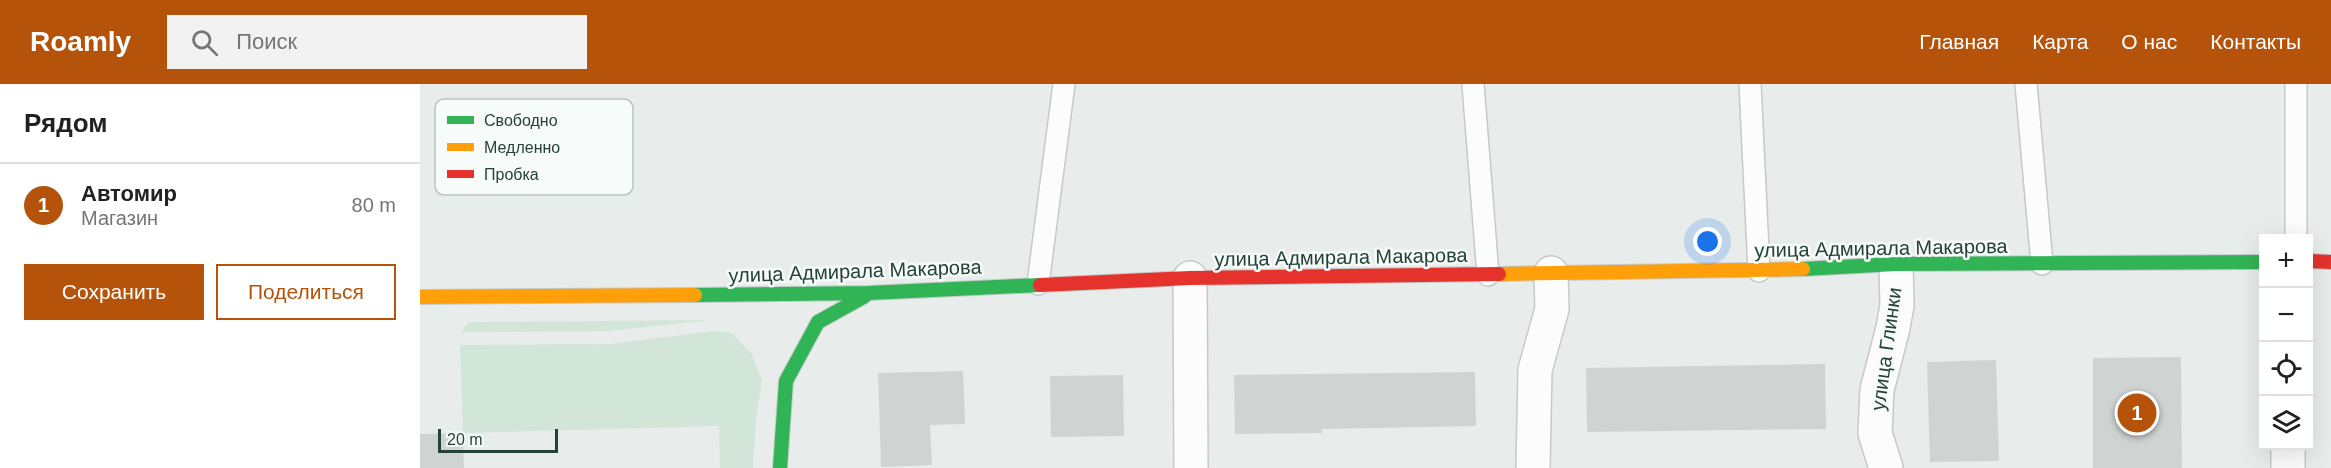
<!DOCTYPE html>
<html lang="ru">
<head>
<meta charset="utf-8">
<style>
	body { margin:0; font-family:Arial,sans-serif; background:#f2f2f2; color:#202124 }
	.controls { position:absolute; right:18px; bottom:18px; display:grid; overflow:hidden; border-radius:0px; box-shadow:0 6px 24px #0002 }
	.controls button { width:54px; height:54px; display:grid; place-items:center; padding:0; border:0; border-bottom:2px solid #e0e0e0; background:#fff; color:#202124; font:30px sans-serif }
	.scale { position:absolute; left:18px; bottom:15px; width:120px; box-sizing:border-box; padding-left:6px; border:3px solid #24423a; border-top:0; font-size:16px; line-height:21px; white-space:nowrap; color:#24423a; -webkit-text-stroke:4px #f7fbf9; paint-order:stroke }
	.you { position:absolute; left:1288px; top:158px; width:21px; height:21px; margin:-15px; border:4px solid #fff; border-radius:50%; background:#1a73e8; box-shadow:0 0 0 9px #1a73e833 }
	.badge { display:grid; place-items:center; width:39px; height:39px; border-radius:50%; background:#b45309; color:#fff; font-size:20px; font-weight:700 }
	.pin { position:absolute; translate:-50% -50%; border:3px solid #fff; box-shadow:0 2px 6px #0006 }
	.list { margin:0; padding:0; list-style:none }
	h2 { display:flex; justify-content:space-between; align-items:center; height:78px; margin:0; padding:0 24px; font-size:26px }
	h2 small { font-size:20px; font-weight:400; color:#757577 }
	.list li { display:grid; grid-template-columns:39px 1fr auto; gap:18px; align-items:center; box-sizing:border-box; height:84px; padding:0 24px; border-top:2px solid #e0e0e0 }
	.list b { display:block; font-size:22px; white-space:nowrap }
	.list p { margin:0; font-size:20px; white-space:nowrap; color:#757577 }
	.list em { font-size:20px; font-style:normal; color:#757577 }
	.actions { display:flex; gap:12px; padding:18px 24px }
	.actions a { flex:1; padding:14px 0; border:2px solid #b45309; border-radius:0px; text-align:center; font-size:21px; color:#b45309 }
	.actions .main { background:#b45309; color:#fff }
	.icon { flex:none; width:33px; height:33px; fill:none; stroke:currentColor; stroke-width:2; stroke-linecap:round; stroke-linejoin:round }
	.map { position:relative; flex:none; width:1911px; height:384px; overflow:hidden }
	header { display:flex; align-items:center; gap:36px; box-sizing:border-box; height:84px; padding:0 30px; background:#b45309; color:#fff }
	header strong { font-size:28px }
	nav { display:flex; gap:33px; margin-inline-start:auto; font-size:21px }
	.search { width:420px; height:54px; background:#f2f2f2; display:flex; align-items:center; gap:15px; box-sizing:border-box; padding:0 21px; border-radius:0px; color:#757577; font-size:22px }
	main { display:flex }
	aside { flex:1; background:#fff }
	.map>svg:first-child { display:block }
	.green { fill:#d1e6d8 }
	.building { fill:#cfd4d2 }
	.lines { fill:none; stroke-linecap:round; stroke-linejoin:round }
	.lane-casing { stroke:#c5cac8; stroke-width:24 }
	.street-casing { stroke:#c5cac8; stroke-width:36 }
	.fast-casing { stroke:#c3cbc8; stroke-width:16 }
	.slow-casing { stroke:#c3cbc8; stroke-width:16 }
	.jam-casing { stroke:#c3cbc8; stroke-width:16 }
	.lane { stroke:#fcfcfc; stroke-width:21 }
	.street { stroke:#fcfcfc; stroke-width:33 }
	.fast { stroke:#30b455; stroke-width:14 }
	.slow { stroke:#ff9f0a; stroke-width:14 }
	.jam { stroke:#e5322d; stroke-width:14 }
	.labels { text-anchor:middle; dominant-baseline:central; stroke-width:5; stroke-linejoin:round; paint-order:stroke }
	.street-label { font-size:20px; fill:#24423a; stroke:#f7fbf9 }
	.key { fill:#f7fbf9; stroke:#b8c4c0; stroke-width:1.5 }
	.key-label { font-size:16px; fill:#24423a }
</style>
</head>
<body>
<header>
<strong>Roamly</strong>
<div class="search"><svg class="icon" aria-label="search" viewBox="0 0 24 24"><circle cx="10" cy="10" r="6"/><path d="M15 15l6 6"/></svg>Поиск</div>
<nav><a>Главная</a><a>Карта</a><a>О нас</a><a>Контакты</a></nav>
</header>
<main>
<aside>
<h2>Рядом<small></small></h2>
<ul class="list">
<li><span class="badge">1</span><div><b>Автомир</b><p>Магазин</p></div><em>80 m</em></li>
</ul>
<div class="actions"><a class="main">Сохранить</a><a>Поделиться</a></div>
</aside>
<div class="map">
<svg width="1911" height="384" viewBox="0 0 1911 384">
	<rect width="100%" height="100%" fill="#e8edeb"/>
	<g class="green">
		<path d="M291,236L188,247L41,248L49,238Z"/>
		<path d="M293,247L312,249L331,269L342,296L336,335L333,384H300L299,342L43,349L40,261L189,260Z"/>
	</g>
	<g class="building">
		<path d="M1761,273L1762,384H1673V274Z"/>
		<path d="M1576,276L1579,377L1510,378L1507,278Z"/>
		<path d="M1405,280L1406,345L1167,348L1166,284Z"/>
		<path d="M543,287L545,340L510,341L512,381L461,383L458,289Z"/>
		<path d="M1055,288L1056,342L902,345V349L815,350L814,291Z"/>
		<path d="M703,291L704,352L631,353L630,292Z"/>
		<path d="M43,349L44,384H0V350Z"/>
	</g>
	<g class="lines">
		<g class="lane-casing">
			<g id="lane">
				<path d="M1053,0L1068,191"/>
				<path d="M1330,0L1339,187"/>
				<path d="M1606,0L1622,180"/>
				<path d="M1876,154V0"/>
				<path d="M618,200L644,0"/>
			</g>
		</g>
		<g class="street-casing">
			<g id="street">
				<path d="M770,194L771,384"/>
				<path d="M1868,362V384"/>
				<path d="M1113,384L1115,286L1132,225L1131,189"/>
				<path d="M1466,384L1455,349L1457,306L1473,244L1477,221L1476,180"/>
			</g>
		</g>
		<g class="fast-casing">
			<g id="fast">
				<path d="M1383,185L1476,180L1844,178"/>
				<path d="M275,211L449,209L620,201"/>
				<path d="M360,384L366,297L398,238L445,212"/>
			</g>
		</g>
		<g class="slow-casing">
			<g id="slow">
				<path d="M1079,190L1383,185"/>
				<path d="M0,213L275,211"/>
			</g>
		</g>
		<g class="jam-casing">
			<g id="jam">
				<path d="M1888,177L1911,178"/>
				<path d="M620,201L770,194L1079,190"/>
			</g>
		</g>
		<use href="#lane" class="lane"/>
		<use href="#street" class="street"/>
		<use href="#fast" class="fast"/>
		<use href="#slow" class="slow"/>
		<use href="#jam" class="jam"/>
	</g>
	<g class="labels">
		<g class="street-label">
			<text transform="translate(1461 164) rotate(-1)">улица Адмирала Макарова</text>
			<text transform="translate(921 173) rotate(-1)">улица Адмирала Макарова</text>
			<text transform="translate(435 187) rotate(-2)">улица Адмирала Макарова</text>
			<text transform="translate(1466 265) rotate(-82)">улица Глинки</text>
		</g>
	</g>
	<rect x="15" y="15" width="198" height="96" rx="9" class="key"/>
	<rect x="27" y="32" width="27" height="8" fill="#30b455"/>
	<rect x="27" y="59" width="27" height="8" fill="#ff9f0a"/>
	<rect x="27" y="86" width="27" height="8" fill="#e5322d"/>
	<g class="key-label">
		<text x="64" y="42">Свободно</text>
		<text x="64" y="69">Медленно</text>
		<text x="64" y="96">Пробка</text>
	</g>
</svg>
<div class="controls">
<button>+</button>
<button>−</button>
<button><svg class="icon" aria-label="locate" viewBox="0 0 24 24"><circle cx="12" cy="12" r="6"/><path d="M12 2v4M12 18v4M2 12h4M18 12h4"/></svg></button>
<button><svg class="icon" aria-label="layers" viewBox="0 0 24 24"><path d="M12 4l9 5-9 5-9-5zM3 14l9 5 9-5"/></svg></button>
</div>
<div class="scale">20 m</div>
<div class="you"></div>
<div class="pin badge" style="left:1717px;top:329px">1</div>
</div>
</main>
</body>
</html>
